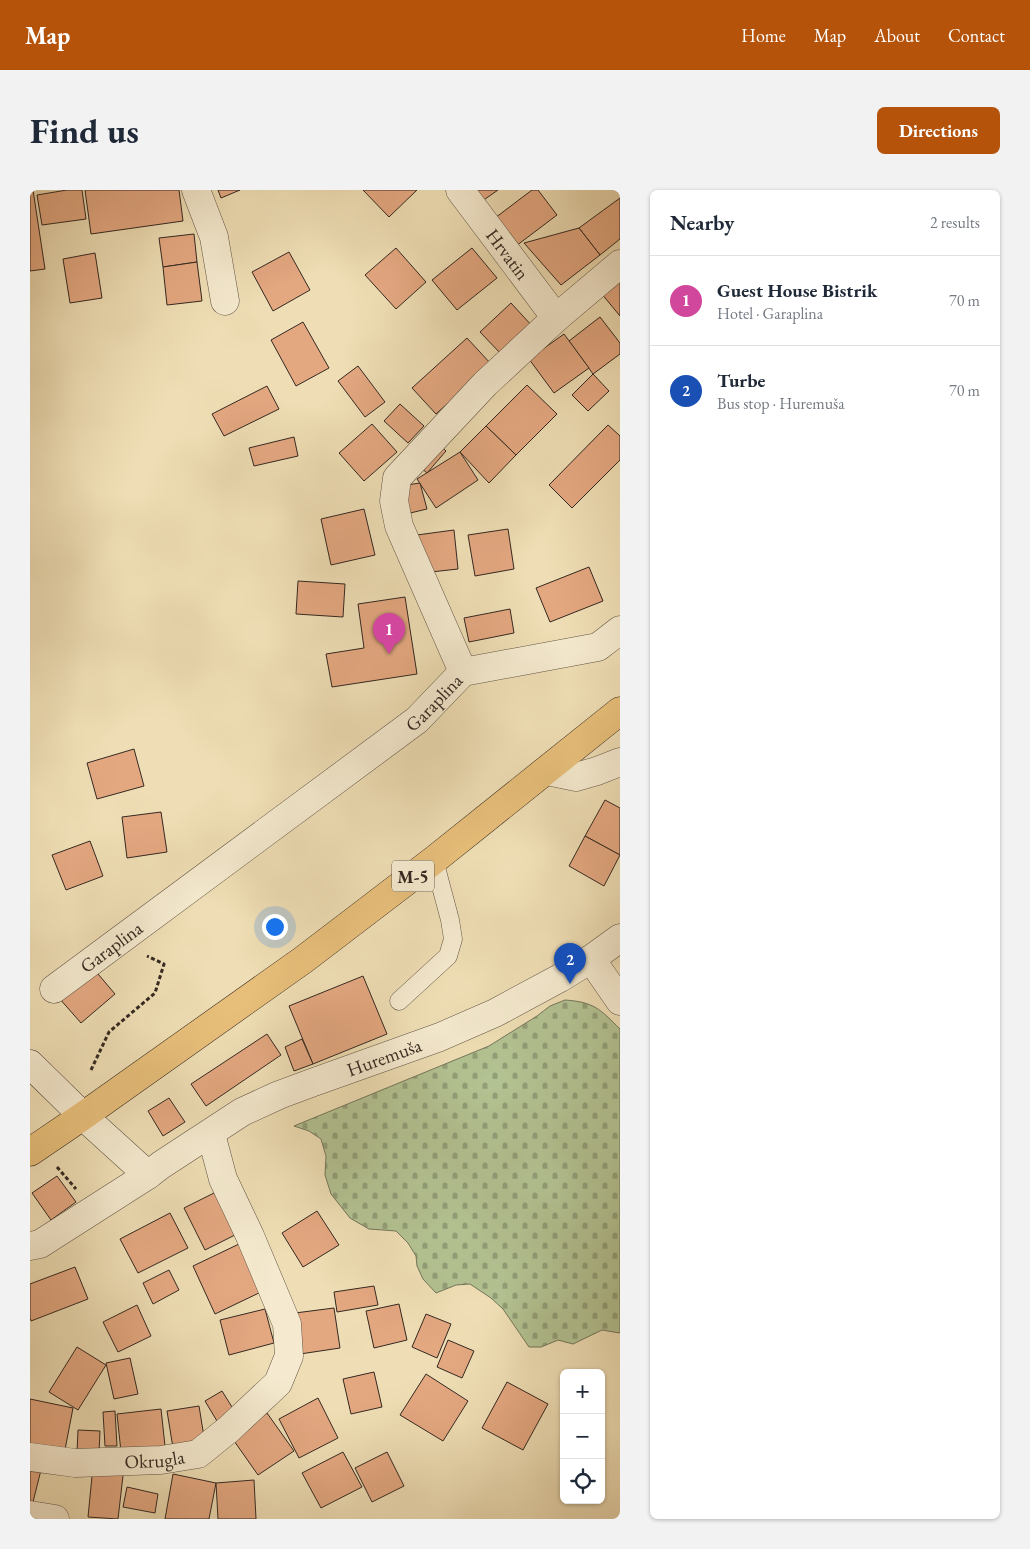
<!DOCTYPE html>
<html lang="en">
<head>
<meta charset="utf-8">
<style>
	body { margin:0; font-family:"EB Garamond",serif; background:#f2f2f3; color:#1f2937 }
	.controls { position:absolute; right:15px; bottom:15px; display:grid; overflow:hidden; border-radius:8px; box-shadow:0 1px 4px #0004 }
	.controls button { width:45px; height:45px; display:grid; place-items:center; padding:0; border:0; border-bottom:1px solid #e0e1e3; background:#fff; color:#1f2937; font:25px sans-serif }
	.you { position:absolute; left:244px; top:736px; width:18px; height:18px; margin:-12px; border:4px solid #fff; border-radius:50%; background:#1a73e8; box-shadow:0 0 0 8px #1a73e833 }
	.badge { display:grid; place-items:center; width:32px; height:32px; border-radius:50%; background:#b45309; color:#fff; font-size:16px; font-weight:700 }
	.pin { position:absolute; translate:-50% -41px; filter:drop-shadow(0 1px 2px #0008) }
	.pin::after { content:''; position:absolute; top:26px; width:18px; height:15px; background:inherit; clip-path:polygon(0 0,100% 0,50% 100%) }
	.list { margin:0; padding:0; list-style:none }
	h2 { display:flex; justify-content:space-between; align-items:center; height:65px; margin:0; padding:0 20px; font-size:21px }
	h2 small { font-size:16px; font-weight:400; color:#747a83 }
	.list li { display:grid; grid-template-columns:32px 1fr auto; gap:15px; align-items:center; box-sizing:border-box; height:90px; padding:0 20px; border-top:1px solid #e0e1e3 }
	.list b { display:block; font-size:19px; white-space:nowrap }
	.list p { margin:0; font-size:16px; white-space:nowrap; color:#747a83 }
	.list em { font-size:16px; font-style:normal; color:#747a83 }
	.icon { flex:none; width:28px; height:28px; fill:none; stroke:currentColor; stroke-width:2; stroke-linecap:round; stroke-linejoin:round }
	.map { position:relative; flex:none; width:590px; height:1329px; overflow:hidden; border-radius:8px }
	header { display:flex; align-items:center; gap:30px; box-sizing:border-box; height:70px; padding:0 25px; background:#b45309; color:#fff }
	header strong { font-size:24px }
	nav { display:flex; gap:28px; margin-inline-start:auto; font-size:18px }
	.intro { display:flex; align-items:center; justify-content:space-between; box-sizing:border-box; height:120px; padding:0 30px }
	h1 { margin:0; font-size:35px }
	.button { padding:12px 22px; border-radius:8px; background:#b45309; color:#fff; font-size:18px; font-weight:700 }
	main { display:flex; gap:30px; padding:0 30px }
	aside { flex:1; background:#fff; border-radius:8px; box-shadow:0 1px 4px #0004 }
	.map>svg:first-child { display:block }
	.cemetery { fill:url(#cemetery-stones); stroke:#73755a }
	.building { fill:#e4a881; stroke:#332821 }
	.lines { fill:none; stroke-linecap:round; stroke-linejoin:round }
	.lane-casing { stroke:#625646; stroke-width:19 }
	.street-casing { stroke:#625646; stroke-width:29 }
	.secondary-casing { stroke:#332821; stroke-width:29 }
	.primary-casing { stroke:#332821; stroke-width:29 }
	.path { stroke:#332821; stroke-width:3; stroke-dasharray:4 2.5; stroke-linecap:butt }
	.lane { stroke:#f5eacf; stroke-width:18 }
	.street { stroke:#f5eacf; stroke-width:28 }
	.secondary { stroke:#f5eacf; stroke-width:28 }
	.primary { stroke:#e8bf7a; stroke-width:28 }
	.labels { text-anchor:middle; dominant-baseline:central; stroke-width:5; stroke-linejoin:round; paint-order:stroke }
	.shield { fill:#f5eacf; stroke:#6d6255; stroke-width:1 }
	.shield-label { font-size:18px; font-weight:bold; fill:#332821 }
	.street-label { font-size:19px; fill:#332821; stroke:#f5eacf }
</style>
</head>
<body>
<header>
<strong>Map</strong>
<nav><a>Home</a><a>Map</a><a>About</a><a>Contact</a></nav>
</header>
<div class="intro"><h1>Find us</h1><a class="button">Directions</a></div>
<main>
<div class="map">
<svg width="590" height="1329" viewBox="0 0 590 1329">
	<defs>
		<pattern id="cemetery-stones" width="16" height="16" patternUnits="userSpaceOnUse" patternTransform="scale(1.25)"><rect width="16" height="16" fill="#b3c292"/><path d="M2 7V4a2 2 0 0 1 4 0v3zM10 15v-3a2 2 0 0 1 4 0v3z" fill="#929e77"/></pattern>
	</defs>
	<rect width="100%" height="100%" fill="#efdeb5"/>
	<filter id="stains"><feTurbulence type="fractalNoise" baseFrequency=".004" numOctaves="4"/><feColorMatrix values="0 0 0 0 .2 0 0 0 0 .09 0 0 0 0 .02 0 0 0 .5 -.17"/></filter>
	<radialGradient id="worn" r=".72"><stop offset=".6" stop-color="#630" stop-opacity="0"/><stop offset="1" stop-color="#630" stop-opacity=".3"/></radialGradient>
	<path class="cemetery" d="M535,810C564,812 570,819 590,839V1143L572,1140L543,1154L528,1150L511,1157H499L473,1119L461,1108L440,1094L426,1095L406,1103L393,1089L387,1076L386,1066L378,1053L366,1041L339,1039L320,1028L301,1004L295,985L296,966L291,949L279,941L264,936L459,856L507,826L520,816Z"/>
	<g class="building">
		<path d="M0,0H3L15,79L0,81Z"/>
		<path d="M37,0H52L56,29L12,35L7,5Z"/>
		<path d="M55,0H149L153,31L61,44Z"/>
		<path d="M188,0H210L191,8Z"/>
		<path d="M333,0H387L359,27Z"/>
		<path d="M438,0H468L448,14Z"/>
		<path d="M502,0H508L527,25L486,56L465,28Z"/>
		<path d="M590,8V49L570,65L549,38Z"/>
		<path d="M549,38L570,65L531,95L494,53Z"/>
		<path d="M164,44L167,72L133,77L129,48Z"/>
		<path d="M366,58L396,92L366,119L335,85Z"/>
		<path d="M442,58L467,88L427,120L402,90Z"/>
		<path d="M259,62L280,100L243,121L222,82Z"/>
		<path d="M65,63L72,108L40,113L33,69Z"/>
		<path d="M167,72L172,111L137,115L133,77Z"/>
		<path d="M590,87V126L571,103Z"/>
		<path d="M481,113L503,137L472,165L450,142Z"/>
		<path d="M570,127L590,153V164L563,184L539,151Z"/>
		<path d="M273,132L299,178L266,196L241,150Z"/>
		<path d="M534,144L559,178L524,203L499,169Z"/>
		<path d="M437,148L461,174L406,224L382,198Z"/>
		<path d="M328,176L355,212L335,227L308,191Z"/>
		<path d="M563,184L579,201L558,221L542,205Z"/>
		<path d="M497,195L527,224L486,265L456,236Z"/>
		<path d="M237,196L249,219L194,246L182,224Z"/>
		<path d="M370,214L394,236L378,253L354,231Z"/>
		<path d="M342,234L367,262L334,291L309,263Z"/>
		<path d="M578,235L590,246V270L542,318L519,295Z"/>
		<path d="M456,236L486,265L459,293L430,262Z"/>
		<path d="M264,247L268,266L224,276L219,258Z"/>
		<path d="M411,256L416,261L397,283L390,277Z"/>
		<path d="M430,262L448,290L406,318L387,289Z"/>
		<path d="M390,293L397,319L376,324L370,296Z"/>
		<path d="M334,319L345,365L301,375L291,329Z"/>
		<path d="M478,339L484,379L445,386L438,345Z"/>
		<path d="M424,340L428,379L392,383L387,345Z"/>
		<path d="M559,377L573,411L520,432L506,398Z"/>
		<path d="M268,391L315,394L313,427L266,424Z"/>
		<path d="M375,407L387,484L302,497L296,464L334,458L328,414Z"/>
		<path d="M480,419L484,443L439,452L434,428Z"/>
		<path d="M104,559L114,596L67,609L57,573Z"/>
		<path d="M575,610L590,618V665L555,646Z"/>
		<path d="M131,622L137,662L97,668L92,627Z"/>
		<path d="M555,646L590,665L574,696L539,676Z"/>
		<path d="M60,651L73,686L36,700L22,665Z"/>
		<path d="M63,778L85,804L51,833L29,808Z"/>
		<path d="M333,786L357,844L283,874L259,816Z"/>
		<path d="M237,844L251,865L176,916L161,894Z"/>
		<path d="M272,849L283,874L264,881L255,857Z"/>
		<path d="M139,908L155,932L133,946L118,921Z"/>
		<path d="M27,986L46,1012L21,1030L2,1003Z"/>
		<path d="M192,999L213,1041L175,1060L154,1018Z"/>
		<path d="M287,1021L309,1055L273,1077L252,1043Z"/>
		<path d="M140,1023L158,1058L108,1083L90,1049Z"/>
		<path d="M209,1054L231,1102L185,1124L163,1076Z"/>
		<path d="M45,1077L58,1109L1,1131L0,1128V1094Z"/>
		<path d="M139,1080L149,1100L123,1114L113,1093Z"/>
		<path d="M344,1096L348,1115L307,1122L304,1102Z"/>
		<path d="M369,1114L377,1150L344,1158L336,1121Z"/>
		<path d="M107,1115L121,1146L88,1162L73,1132Z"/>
		<path d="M304,1118L310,1158L270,1164L265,1123Z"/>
		<path d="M235,1119L244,1153L199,1165L190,1130Z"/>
		<path d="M396,1124L421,1134L407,1168L382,1157Z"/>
		<path d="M418,1150L444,1161L432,1188L407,1177Z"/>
		<path d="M47,1157L76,1175L48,1220L19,1202Z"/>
		<path d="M100,1168L108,1204L84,1209L76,1173Z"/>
		<path d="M344,1182L352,1217L321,1224L313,1189Z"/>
		<path d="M396,1184L438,1211L413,1251L370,1225Z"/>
		<path d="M477,1192L518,1214L493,1260L452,1238Z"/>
		<path d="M192,1201L207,1225L190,1236L175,1211Z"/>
		<path d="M288,1208L308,1248L269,1268L249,1229Z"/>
		<path d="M0,1209L43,1218L33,1270L0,1263Z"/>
		<path d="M169,1216L175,1253L143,1258L137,1221Z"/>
		<path d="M131,1219L135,1256L91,1262L87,1224Z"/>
		<path d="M85,1221L87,1256H75L73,1222Z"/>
		<path d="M237,1223L264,1261L228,1285L202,1248Z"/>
		<path d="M48,1240L70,1241L69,1263H47Z"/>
		<path d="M313,1262L332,1297L291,1318L272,1283Z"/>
		<path d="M357,1262L374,1296L342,1312L325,1278Z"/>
		<path d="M63,1276L94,1277L88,1329L58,1327Z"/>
		<path d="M0,1277L11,1280L3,1312L0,1311Z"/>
		<path d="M143,1284L186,1293L179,1329H135Z"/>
		<path d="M224,1290L226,1329H188L186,1293Z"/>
		<path d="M97,1297L128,1304L125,1323L93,1317Z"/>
	</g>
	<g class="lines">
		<g class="lane-casing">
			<path id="lane" d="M369,811L418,766L423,749L420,730L404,670"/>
		</g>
		<g class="street-casing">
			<g id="street">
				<path d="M166,0L184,47L195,111"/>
				<path id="s1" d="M430,0L526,128"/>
				<path d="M433,482L568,457L590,440"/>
				<path d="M517,581L546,587L567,581L590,572"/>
				<path d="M561,769L590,811"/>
				<path id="s2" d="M24,799L387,530L433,482L369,336L364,311L367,288L455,194L526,128L590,74"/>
				<path d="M53,926L118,985"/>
				<path id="s3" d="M0,1056L10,1054L118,985L131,975L212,922L249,905L284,892L410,847L465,823L530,788L561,769L590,748"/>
				<path id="s4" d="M0,1267L45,1273L131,1270L168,1264L199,1239L248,1193L259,1166L257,1134L220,1046L193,989L181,944"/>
				<path d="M0,1325L25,1329"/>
			</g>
		</g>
		<g class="secondary-casing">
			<path id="secondary" d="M0,874L53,926"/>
		</g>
		<g class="primary-casing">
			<path id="primary" d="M0,962L53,926L273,770L404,670L590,521"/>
		</g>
		<g class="path">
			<path d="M61,880L79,842L125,803L134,774L117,766"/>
			<path d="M27,977L46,999"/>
		</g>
		<use href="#lane" class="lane"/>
		<use href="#street" class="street"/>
		<use href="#secondary" class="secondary"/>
		<use href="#primary" class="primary"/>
	</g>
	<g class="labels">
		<rect class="shield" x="362" y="670.5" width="42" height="31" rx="4"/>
		<g class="shield-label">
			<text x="383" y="686">M-5</text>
		</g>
		<g class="street-label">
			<text stroke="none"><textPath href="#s1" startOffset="80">Hrvatin</textPath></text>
			<text stroke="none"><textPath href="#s2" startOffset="476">Garaplina</textPath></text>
			<text stroke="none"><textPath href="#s2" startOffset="71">Garaplina</textPath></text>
			<text stroke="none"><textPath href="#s3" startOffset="404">Huremuša</textPath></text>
			<text stroke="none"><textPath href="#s4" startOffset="125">Okrugla</textPath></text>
		</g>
	</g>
	<rect width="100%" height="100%" filter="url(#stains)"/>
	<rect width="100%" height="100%" fill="url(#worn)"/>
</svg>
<div class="controls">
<button>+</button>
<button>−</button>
<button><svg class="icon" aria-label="locate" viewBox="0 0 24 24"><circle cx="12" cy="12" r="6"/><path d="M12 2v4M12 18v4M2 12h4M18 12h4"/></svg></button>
</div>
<div class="you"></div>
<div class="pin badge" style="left:359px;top:464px;background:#d1479c">1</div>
<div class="pin badge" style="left:540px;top:794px;background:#1a4fb4">2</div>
</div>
<aside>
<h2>Nearby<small>2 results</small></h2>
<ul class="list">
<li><span class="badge" style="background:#d1479c">1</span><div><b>Guest House Bistrik</b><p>Hotel · Garaplina</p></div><em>70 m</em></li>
<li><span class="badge" style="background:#1a4fb4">2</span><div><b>Turbe</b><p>Bus stop · Huremuša</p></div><em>70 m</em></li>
</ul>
</aside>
</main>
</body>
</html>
